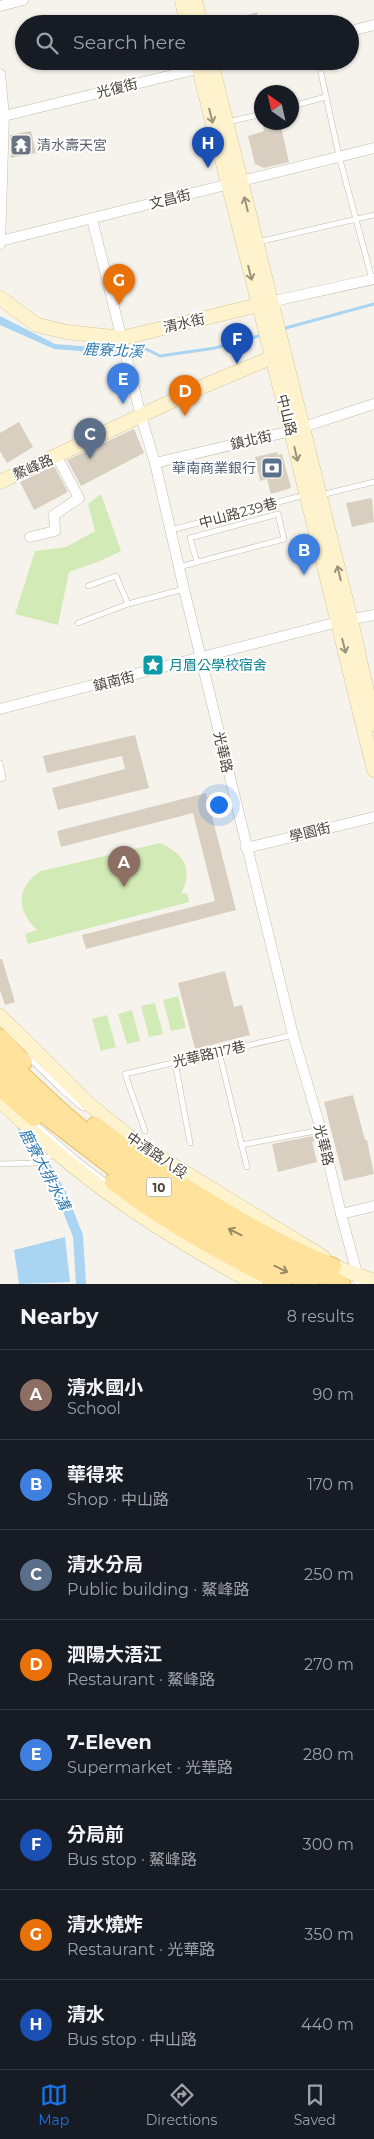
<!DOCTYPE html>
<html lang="en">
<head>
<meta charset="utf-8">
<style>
	body { margin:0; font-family:Montserrat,"Noto Sans TC",sans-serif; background:#242831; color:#f1f3f6 }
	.compass { position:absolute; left:254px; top:85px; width:45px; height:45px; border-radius:50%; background:#171b24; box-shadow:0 1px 4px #0004; rotate:326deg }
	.you { position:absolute; left:218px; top:804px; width:18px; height:18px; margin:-12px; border:4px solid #fff; border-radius:50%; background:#1a73e8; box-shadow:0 0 0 8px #1a73e833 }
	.badge { display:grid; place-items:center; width:32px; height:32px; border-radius:50%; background:#1a73e8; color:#fff; font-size:16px; font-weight:700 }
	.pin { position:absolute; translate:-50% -41px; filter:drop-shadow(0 1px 2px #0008) }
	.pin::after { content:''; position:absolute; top:26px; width:18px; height:15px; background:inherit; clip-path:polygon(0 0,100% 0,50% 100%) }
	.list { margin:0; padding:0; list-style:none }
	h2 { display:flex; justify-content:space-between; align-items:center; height:65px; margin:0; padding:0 20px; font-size:21px }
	h2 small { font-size:16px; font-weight:400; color:#9ea1a6 }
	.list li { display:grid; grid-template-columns:32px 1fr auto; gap:15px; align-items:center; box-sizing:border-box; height:90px; padding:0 20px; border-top:1px solid #363941 }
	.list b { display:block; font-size:19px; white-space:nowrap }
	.list p { margin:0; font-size:16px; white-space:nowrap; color:#9ea1a6 }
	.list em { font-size:16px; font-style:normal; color:#9ea1a6 }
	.icon { flex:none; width:28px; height:28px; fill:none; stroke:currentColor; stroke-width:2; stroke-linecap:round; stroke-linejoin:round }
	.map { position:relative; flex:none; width:374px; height:1284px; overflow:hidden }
	.search { position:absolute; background:#171b24; box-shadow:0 1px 4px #0004; left:15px; right:15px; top:15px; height:55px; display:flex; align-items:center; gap:12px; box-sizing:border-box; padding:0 18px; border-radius:28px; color:#9ea1a6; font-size:19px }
	.sheet { height:785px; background:#171b24 }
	nav { display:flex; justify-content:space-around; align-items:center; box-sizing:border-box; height:70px; border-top:1px solid #363941; background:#171b24; font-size:14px; color:#9ea1a6 }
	nav a { display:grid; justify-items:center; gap:2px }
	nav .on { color:#1a73e8 }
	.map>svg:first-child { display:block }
	.green { fill:#d2eab5 }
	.water { fill:#a9d4f2 }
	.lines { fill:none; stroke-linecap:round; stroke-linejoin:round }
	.stream { stroke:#a9d4f2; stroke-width:3 }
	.canal { stroke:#a9d4f2; stroke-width:10 }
	.building { fill:#d8cfc1 }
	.lane-casing { stroke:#c2bbae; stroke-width:6 }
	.street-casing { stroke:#c2bbae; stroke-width:11 }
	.secondary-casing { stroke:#d6c79b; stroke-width:15 }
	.primary-casing { stroke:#e6c16a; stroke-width:18 }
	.lane { stroke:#fff; stroke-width:5 }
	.street { stroke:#fff; stroke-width:10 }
	.secondary { stroke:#fff3cd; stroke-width:14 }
	.primary { stroke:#ffe39c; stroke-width:16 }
	.oneway { stroke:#9c937c }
	.oneway2 { stroke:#9c8c66 }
	.labels { text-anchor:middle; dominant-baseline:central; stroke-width:4; stroke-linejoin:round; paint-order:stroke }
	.shield { fill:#fff; stroke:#817c74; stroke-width:1 }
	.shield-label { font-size:12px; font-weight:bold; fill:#4b4439 }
	.street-label { font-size:14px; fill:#4b4439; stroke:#fff }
	.worship-label { font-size:14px; fill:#5b616d; stroke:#fff; text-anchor:start }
	.service-label { font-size:14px; fill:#4e5e75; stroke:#fff; text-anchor:end }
	.culture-label { font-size:14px; fill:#0d838f; stroke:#fff; text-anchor:start }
	.water-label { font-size:15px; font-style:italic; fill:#2e7ab2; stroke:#fff }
</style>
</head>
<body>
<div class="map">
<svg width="374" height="1284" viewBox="0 0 374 1284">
	<rect width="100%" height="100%" fill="#f6f3ec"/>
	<g class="green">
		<path d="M101,494L121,551L100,561L69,572L58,625L15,614L35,551L66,547L95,531L88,504Z"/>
		<path d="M160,843C184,854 194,869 181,894L187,893L189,902L28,944L25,934L37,930C16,910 16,887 41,871Z"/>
		<path d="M178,996L186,1028L171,1031L163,1000Z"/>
		<path d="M155,1003L163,1034L149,1037L141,1006Z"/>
		<path d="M132,1010L140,1041L127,1044L118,1014Z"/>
		<path d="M107,1015L116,1047L101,1051L92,1019Z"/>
	</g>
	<g class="water">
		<path d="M0,316L55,344L116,349L117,354L54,349L0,325Z"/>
		<path d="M65,1237L70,1282L19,1284L14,1250Z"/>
	</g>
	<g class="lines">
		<g class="stream">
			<path d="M282,329L374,304"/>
			<path d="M112,349H146L160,356L215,348L262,335"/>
		</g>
		<path class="canal" d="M22,1126L61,1193L78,1236L81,1284"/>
	</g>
	<g class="building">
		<path d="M257,12L260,24H225V22Z"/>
		<path d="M262,122H280L289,162L264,168L255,164L248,136L264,131Z"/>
		<path d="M31,131L36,153L11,158L10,135Z"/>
		<path d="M19,422L33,447L7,463L0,451V433Z"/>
		<path d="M134,429L144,453L81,486L67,460Z"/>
		<path d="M277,452L278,455L282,454L291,488L271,494L267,479L260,481L255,457Z"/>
		<path d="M54,466L68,492L34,510L20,482Z"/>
		<path d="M372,498L374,522L352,527L346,503Z"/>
		<path d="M135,735L149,788L58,810L52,788L125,769L122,756L47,773L43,756Z"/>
		<path d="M206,793L236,910L86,949L82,935L215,901L193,813L61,847L57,831Z"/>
		<path d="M0,959H2L15,1002L5,1005L0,990Z"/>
		<path d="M225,971L234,1007L242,1005L250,1035L195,1049L178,983Z"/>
		<path d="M353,1095L365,1140H367L374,1174L344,1181L324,1102Z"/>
		<path d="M313,1136L314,1142H312L317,1162L278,1172L272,1144Z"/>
	</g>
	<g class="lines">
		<g class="lane-casing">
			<g id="lane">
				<path d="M321,73L339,156L372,279"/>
				<path d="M292,106L326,97"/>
				<path d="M228,122L262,114"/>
				<path d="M258,242L374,215"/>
				<path d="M321,495L374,482"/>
				<path d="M171,530L305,495"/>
				<path d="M179,567L284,539L278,514L190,538L197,562"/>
				<path d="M88,586L116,576L128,604"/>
				<path d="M78,623L128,604L184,589"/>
				<path d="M0,763L3,778L0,779"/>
				<path d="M219,1052L247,1167"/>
				<path d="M27,1056L61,1089L83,1108"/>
				<path d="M175,1062L190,1143"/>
				<path d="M32,1121L76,1159L110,1185"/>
				<path d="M145,1131L125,1074L293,1035"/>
				<path d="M241,1145L321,1130"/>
				<path d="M0,1164L36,1163L56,1153"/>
			</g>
		</g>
		<g class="street-casing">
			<g id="street">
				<path d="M0,6L23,0"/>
				<path d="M350,31L374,25"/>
				<path d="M0,74L4,116L0,244"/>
				<path d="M4,116L230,61"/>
				<path d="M92,219L141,416L155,463L184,589L293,1035L321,1130L341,1214L360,1284"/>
				<path d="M1,241L374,148"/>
				<path d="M270,302L374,279"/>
				<path d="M155,463L291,431L374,404"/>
				<path d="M30,537L55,531L54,515L79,498L57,457"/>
				<path d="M0,709L338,622L374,615"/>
				<path d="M246,848L374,817"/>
				<path d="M341,1214L374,1206"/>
			</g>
		</g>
		<g class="secondary-casing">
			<g id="secondary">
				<path d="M182,0L187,24"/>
				<path d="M195,0L201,24"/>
				<path d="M197,61L291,431L374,770"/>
				<path d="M211,61L351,620L374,724"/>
				<path d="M0,298L37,325L67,332L122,338L267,303"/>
				<path d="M0,482L206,385L278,355"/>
				<path d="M0,1016L90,1105L140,1145L323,1257"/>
				<path d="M0,1101C19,1118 37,1136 56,1152C117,1204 186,1247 256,1284"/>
				<path d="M333,1266L374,1281"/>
			</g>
		</g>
		<g class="primary-casing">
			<g id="primary">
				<path d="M0,1037L24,1062"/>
				<path d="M0,1053C36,1088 73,1124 114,1154C184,1207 261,1250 342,1284"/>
				<path d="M0,1071L52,1121L137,1186L207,1231L311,1284"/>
				<path d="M0,1088L34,1118"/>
				<path d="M95,1125C133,1155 173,1180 215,1205C253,1228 291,1250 333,1266"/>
				<path d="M113,1182C166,1223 224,1254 283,1284"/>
			</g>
		</g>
		<use href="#lane" class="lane"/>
		<use href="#street" class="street"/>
		<use href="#secondary" class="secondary"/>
		<use href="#primary" class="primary"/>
	</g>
	<defs><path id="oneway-shaft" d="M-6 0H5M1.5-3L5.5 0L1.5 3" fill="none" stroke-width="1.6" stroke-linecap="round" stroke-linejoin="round" transform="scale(1.25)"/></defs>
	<g class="oneway">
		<use href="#oneway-shaft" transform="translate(211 116) rotate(76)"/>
		<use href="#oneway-shaft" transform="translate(246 204) rotate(-104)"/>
		<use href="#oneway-shaft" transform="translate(250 273) rotate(76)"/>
		<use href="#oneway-shaft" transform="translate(296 454) rotate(77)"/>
		<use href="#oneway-shaft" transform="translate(339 573) rotate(-104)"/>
		<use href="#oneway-shaft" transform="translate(344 646) rotate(76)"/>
	</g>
	<g class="oneway2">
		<use href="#oneway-shaft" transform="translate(235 1232) rotate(-154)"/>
		<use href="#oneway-shaft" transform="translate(281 1269) rotate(26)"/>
	</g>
	<defs>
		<g id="temple-square" transform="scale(1.125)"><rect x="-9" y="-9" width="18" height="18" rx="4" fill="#6b7280" stroke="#fff"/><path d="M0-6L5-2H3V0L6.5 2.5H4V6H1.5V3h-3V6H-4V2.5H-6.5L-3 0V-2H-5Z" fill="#fff"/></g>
		<g id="bank-square" transform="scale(1.125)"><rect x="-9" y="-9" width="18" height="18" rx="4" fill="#5c6f8a" stroke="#fff"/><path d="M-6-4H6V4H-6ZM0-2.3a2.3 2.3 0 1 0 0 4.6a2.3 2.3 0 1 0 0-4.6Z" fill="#fff"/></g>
		<g id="sight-square" transform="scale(1.125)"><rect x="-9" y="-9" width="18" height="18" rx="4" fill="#0f9aa8" stroke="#fff"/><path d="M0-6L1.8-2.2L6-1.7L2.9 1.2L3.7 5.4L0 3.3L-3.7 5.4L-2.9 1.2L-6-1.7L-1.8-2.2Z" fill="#fff"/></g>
	</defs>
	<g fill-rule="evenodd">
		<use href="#temple-square" x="21" y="145"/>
		<use href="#bank-square" x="272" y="468"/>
		<use href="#sight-square" x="153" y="665"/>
	</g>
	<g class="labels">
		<rect class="shield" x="146.5" y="1177.5" width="25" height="19" rx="4"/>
		<g class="shield-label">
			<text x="159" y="1187">10</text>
		</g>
		<g class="street-label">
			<text transform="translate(117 88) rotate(-14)">光復街</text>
			<text transform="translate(170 199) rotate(-14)">文昌街</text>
			<text transform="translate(184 323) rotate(-13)">清水街</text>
			<text transform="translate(287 415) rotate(76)">中山路</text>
			<text transform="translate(251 440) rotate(-13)">鎮北街</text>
			<text transform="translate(33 467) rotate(-24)">鰲峰路</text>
			<text transform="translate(238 513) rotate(-15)">中山路239巷</text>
			<text transform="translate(114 681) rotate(-14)">鎮南街</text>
			<text transform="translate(223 752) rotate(77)">光華路</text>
			<text transform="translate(310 832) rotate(-14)">學園街</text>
			<text transform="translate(209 1054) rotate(-13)">光華路117巷</text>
			<text transform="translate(324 1145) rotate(76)">光華路</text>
			<text transform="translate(157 1155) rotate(34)">中清路八段</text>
		</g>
		<g class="worship-label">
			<text x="37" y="145">清水壽天宮</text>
		</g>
		<g class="service-label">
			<text x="256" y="468">華南商業銀行</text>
		</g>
		<g class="culture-label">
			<text x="169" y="665">月眉公學校宿舍</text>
		</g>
		<g class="water-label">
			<text transform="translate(113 350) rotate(3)">鹿寮北溪</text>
			<text transform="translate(45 1169) rotate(62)">鹿寮大排水溝</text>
		</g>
	</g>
</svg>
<svg class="compass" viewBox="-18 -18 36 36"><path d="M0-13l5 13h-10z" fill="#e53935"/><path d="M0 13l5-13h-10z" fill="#9ea1a6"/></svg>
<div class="you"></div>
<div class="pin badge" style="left:124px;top:887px;background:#8d6e63">A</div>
<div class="pin badge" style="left:304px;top:575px;background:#3f7fe0">B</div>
<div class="pin badge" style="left:90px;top:459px;background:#5c6f8a">C</div>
<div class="pin badge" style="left:185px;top:416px;background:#e8710a">D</div>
<div class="pin badge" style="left:123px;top:404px;background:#3f7fe0">E</div>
<div class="pin badge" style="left:237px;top:364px;background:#1a4fb4">F</div>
<div class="pin badge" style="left:119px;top:305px;background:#e8710a">G</div>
<div class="pin badge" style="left:208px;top:168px;background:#1a4fb4">H</div>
<div class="search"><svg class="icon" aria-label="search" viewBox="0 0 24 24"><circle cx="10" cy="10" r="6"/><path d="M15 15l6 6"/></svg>Search here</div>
</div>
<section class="sheet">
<h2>Nearby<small>8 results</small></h2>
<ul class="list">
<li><span class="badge" style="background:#8d6e63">A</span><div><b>清水國小</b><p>School</p></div><em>90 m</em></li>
<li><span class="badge" style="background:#3f7fe0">B</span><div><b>華得來</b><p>Shop · 中山路</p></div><em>170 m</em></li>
<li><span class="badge" style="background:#5c6f8a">C</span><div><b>清水分局</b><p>Public building · 鰲峰路</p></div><em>250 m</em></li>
<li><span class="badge" style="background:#e8710a">D</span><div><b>泗陽大浯江</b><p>Restaurant · 鰲峰路</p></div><em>270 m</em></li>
<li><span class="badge" style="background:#3f7fe0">E</span><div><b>7-Eleven</b><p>Supermarket · 光華路</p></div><em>280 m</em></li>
<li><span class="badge" style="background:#1a4fb4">F</span><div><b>分局前</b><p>Bus stop · 鰲峰路</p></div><em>300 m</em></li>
<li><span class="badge" style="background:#e8710a">G</span><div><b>清水燒炸</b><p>Restaurant · 光華路</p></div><em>350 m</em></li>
<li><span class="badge" style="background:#1a4fb4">H</span><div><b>清水</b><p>Bus stop · 中山路</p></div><em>440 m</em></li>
</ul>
</section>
<nav>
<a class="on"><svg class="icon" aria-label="map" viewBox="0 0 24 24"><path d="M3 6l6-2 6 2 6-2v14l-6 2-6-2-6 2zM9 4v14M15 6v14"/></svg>Map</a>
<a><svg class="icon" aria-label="directions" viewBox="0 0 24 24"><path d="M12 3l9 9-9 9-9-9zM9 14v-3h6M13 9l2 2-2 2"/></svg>Directions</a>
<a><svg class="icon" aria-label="saved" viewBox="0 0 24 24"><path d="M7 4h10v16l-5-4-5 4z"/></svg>Saved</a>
</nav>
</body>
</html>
